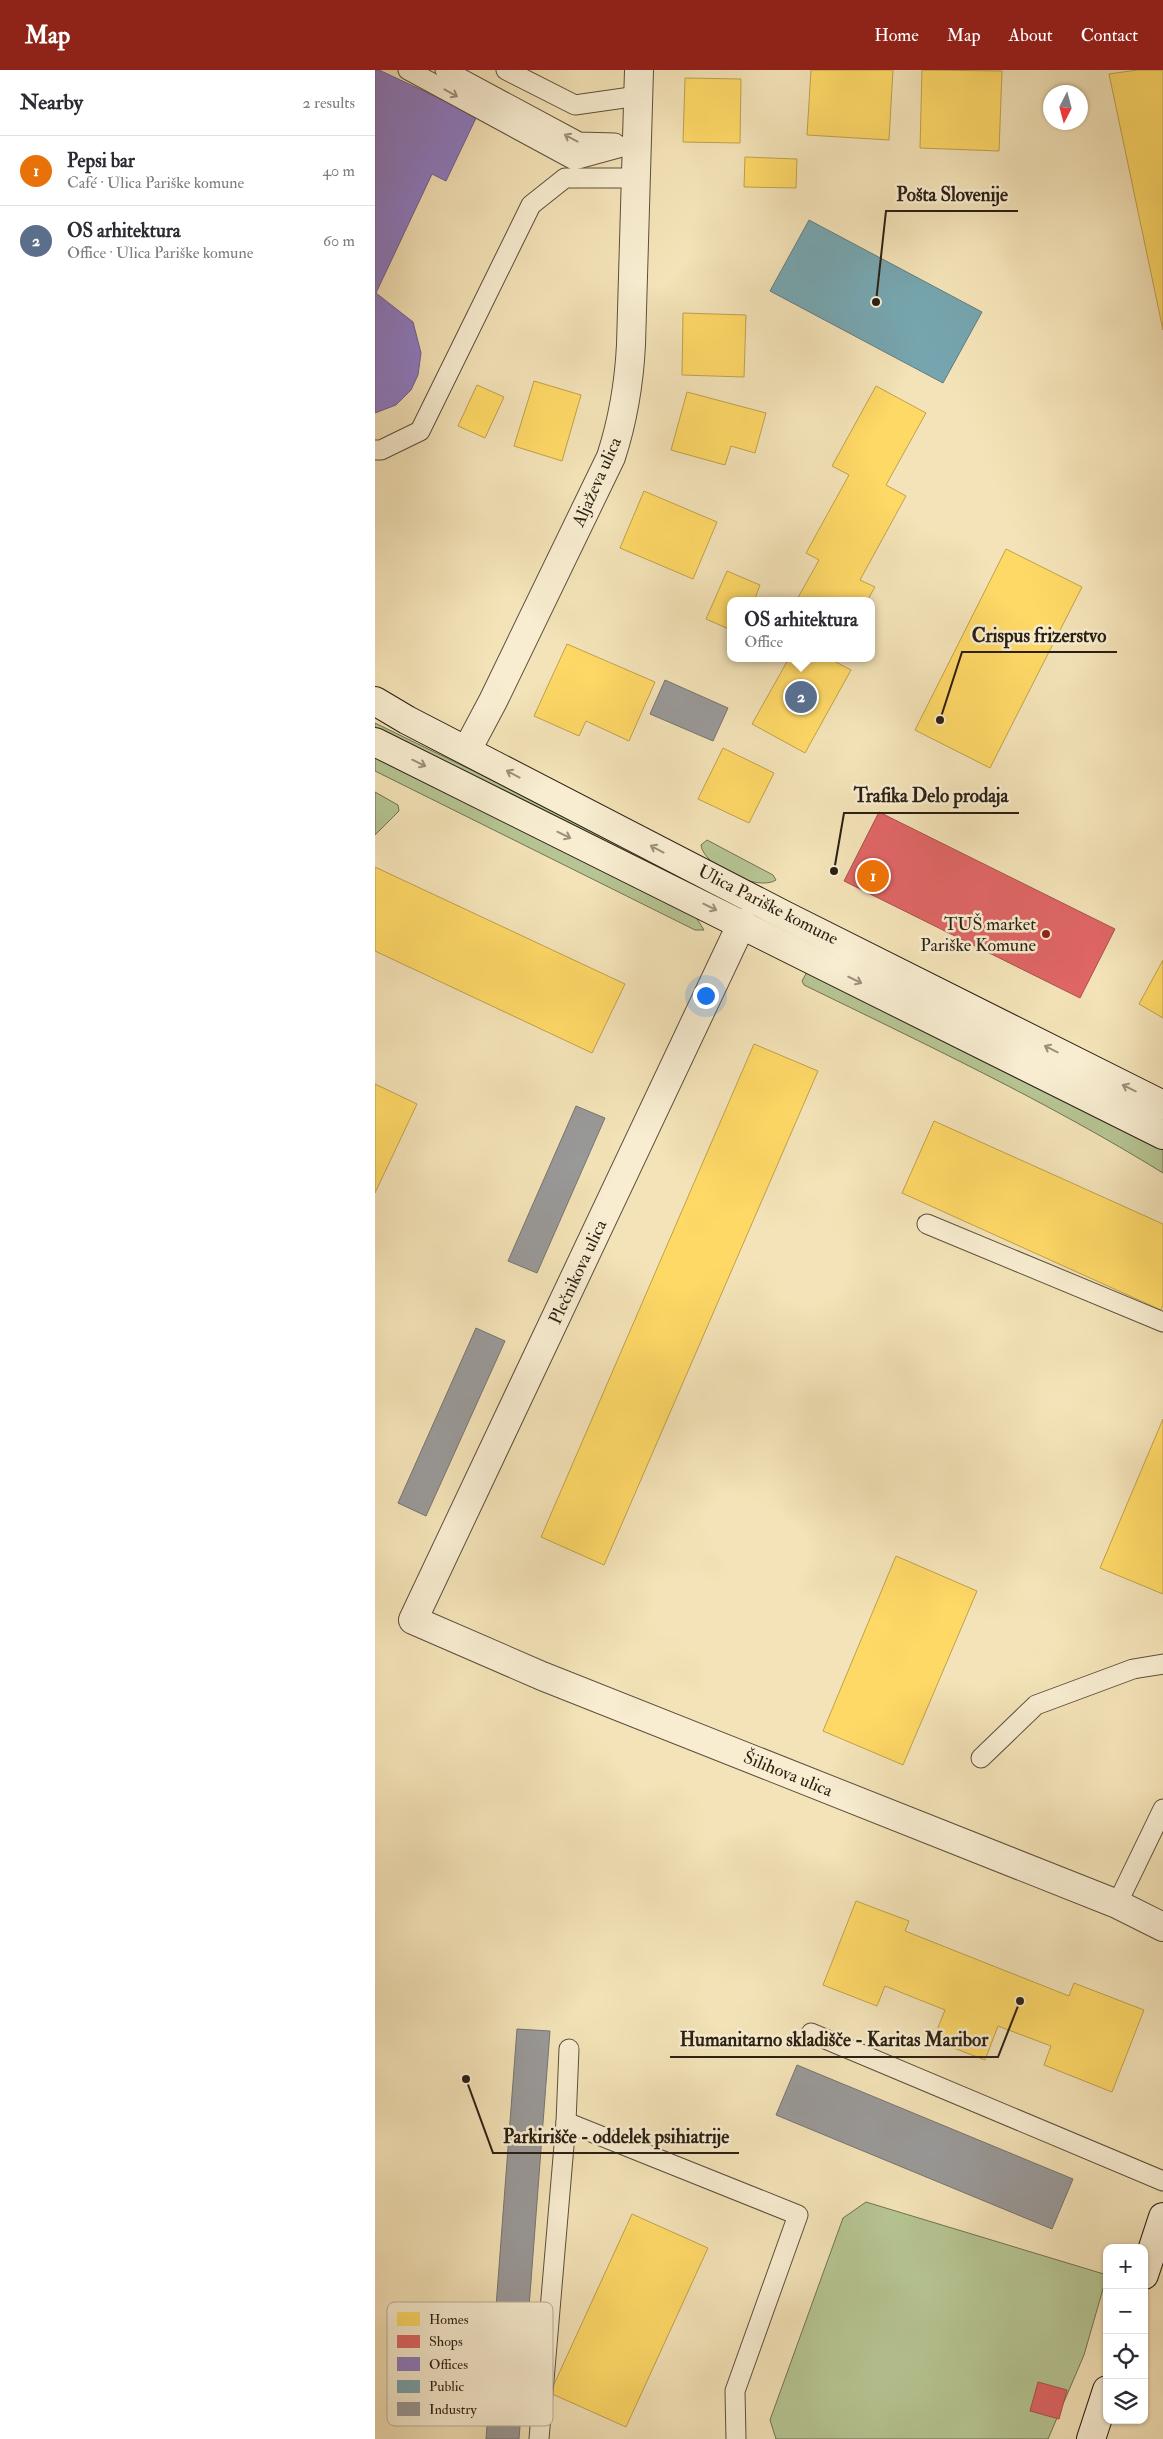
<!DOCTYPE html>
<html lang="en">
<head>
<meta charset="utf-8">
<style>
	body { margin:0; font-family:"IM FELL Double Pica",serif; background:#f7f7f7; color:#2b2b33 }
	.controls { position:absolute; right:15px; bottom:15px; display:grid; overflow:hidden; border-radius:10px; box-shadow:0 1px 4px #0004 }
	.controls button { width:45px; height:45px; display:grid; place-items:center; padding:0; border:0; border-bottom:1px solid #e1e1e2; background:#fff; color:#2b2b33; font:25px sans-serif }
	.compass { position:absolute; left:668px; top:15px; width:45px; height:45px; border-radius:50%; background:#fff; box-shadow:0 1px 4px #0004; rotate:186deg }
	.you { position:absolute; left:330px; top:925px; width:18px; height:18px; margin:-12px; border:4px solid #fff; border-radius:50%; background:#1a73e8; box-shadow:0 0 0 8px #1a73e833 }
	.badge { display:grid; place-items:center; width:32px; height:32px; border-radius:50%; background:#8f2418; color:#fff; font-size:16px; font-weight:700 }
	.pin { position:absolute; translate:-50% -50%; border:2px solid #fff; box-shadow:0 1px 5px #0006 }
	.popup { position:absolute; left:352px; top:527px; width:148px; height:65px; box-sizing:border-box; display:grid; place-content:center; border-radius:10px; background:#fff; filter:drop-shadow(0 1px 4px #0005); font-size:16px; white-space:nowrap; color:#7c7c81 }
	.popup b { font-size:19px; color:#2b2b33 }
	.popup::after { content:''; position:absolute; left:50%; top:100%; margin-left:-10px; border:10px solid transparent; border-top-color:#fff }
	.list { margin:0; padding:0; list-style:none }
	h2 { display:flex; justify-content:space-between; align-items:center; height:65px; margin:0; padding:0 20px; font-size:21px }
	h2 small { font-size:16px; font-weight:400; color:#7c7c81 }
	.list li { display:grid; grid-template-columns:32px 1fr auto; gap:15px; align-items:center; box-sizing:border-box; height:70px; padding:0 20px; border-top:1px solid #e1e1e2 }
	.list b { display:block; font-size:19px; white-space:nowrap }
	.list p { margin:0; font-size:16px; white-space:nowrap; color:#7c7c81 }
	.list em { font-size:16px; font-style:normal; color:#7c7c81 }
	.icon { flex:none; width:28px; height:28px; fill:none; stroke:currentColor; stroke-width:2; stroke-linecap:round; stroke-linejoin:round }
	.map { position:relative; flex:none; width:788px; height:2369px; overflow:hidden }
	header { display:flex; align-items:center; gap:30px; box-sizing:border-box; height:70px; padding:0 25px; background:#8f2418; color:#fff }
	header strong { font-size:24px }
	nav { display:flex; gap:28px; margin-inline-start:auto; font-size:18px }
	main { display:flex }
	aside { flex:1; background:#fff }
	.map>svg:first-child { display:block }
	.green { fill:#b6c593; stroke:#707253 }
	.homes { fill:#ffd966; stroke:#bfa14d }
	.shops { fill:#e06666; stroke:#a9514d }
	.offices { fill:#8e7cc3; stroke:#70608e }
	.public { fill:#76a5af; stroke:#5f7d80 }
	.industry { fill:#999; stroke:#787471 }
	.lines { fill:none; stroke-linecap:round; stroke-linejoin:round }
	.lane-casing { stroke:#5c503c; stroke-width:21 }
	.street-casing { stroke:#5c503c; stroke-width:30 }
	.secondary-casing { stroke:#2a1f13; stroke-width:30 }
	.lane { stroke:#f8edd1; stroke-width:19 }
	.street { stroke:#f8edd1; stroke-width:28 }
	.secondary { stroke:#f8edd1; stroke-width:28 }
	.oneway { stroke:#9b907c }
	.poi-dot { fill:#8f2418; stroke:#f8edd1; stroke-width:2 }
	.labels { text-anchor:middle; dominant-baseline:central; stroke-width:5; stroke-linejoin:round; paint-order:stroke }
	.street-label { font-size:18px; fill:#2a1f13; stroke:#f8edd1 }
	.poi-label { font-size:18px; fill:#2a1f13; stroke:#f8edd1; text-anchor:end }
	.key { fill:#f8edd1; stroke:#baaf98; stroke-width:1 }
	.key-label { font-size:14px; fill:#2a1f13 }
	.leader { fill:none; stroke:#2a1f13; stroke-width:2 }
	.callout-dot { fill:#2a1f13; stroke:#f8edd1; stroke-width:2 }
	.callout-label { font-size:19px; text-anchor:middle; font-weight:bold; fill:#2a1f13; stroke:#f8edd1; stroke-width:5; stroke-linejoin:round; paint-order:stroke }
</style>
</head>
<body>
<header>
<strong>Map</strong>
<nav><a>Home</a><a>Map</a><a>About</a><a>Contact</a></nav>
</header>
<main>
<aside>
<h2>Nearby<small>2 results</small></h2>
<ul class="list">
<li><span class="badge" style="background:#e8710a">1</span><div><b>Pepsi bar</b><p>Café · Ulica Pariške komune</p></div><em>40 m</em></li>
<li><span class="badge" style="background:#5c6f8a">2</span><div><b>OS arhitektura</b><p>Office · Ulica Pariške komune</p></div><em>60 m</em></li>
</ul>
</aside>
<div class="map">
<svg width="788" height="2369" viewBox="0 0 788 2369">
	<rect width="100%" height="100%" fill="#f4e3b8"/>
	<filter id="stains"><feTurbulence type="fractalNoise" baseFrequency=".004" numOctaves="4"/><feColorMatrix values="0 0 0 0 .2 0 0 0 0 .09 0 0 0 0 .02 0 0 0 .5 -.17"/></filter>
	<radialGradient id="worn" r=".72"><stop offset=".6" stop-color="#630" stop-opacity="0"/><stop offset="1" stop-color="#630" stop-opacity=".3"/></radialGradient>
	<g class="green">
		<path d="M0,653L426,861L421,870L0,661Z"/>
		<path d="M0,681L317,841L329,860H320L0,701Z"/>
		<path d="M0,722L23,735L24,741L0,765Z"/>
		<path d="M332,770L398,805L401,810C383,822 328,796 326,775Z"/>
		<path d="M433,900L788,1076V1103C673,1032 550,974 429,915L427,911Z"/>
		<path d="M491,2132L732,2205L709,2285L673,2369H401L395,2350L468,2148Z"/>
	</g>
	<g class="homes">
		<path d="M436,0H518L514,70L432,65Z"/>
		<path d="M547,0L627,1L624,81L545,78Z"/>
		<path d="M762,0H788V260L734,4Z"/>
		<path d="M310,8L366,9L365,73L308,72Z"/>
		<path d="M370,87L422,89L421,118L369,117Z"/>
		<path d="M308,243L371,245L369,307L307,305Z"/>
		<path d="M159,311L206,325L187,391L139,376Z"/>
		<path d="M102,315L129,327L110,368L83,356Z"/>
		<path d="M501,316L551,343L511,415L531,426L485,510L500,517L492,531H421L444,490L431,483L474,405L457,396Z"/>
		<path d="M312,322L391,343L380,383L356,376L350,395L296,380Z"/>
		<path d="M269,421L342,452L318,509L245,478Z"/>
		<path d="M631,479L707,517L615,698L540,660Z"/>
		<path d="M352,501L385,515L379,531H356V560L331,549Z"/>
		<path d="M192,574L280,612L254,671L211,651L204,666L159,646Z"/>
		<path d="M414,588H460L459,591L476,600L430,683L377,654Z"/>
		<path d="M348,678L399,703L374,753L323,729Z"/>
		<path d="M0,797L250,914L217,983L0,881Z"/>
		<path d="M788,890V948L764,934Z"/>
		<path d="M379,974L443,1001L229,1495L166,1467Z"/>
		<path d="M0,1014L42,1034L0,1123Z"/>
		<path d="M559,1051L788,1154V1235L786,1240L527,1123Z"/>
		<path d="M788,1349V1524L725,1498Z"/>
		<path d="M521,1486L602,1521L528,1695L448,1661Z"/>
		<path d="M481,1831L534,1851L530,1861L694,1926L699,1913L769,1940L737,2022L669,1995L676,1976L623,1956L610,1990L558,1970L570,1940L510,1916L502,1936L448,1915Z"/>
		<path d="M257,2144L333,2178L251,2357L175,2323Z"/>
	</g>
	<g class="shops">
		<path d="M504,742L740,859L705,928L469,811Z"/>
		<path d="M663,2312L692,2320L684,2349L655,2341Z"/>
	</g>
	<path class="offices" d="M0,0H4L102,46L71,111L57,104L1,223L38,252L46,283L43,305L36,320L21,335L0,343Z"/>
	<path class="public" d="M434,150L607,242L568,313L395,221Z"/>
	<g class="industry">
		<path d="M290,610L353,638L338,671L275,644Z"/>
		<path d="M201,1036L230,1048L162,1203L133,1191Z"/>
		<path d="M101,1258L130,1271L51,1446L23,1433Z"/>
		<path d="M142,1959L175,1961L144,2369H111Z"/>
		<path d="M422,1995L698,2109L677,2159L401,2045Z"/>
	</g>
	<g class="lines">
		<g class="lane-casing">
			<g id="lane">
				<path d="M33,0L199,90L261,73"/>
				<path d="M70,0L204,72L240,73"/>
				<path d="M131,0L200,35L263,26"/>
				<path d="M0,380H6L45,361L156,135L190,108H260"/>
				<path d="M552,1154L788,1252"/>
				<path d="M606,1688L661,1635L758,1599L788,1594"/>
				<path d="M742,1834L788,1739"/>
				<path d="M436,1963L788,2111"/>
				<path d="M191,2052L194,1979"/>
				<path d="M164,2369L191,2052L423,2145L360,2321L361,2369"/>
			</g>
		</g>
		<g class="street-casing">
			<g id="street">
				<path d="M92,680L118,631L236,387C248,350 254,314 256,275L264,0"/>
				<path d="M367,853L38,1550L167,1606L742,1834L788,1857"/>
			</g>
		</g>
		<g class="secondary-casing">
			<g id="secondary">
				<path d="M0,631L32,650L409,845L788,1035"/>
				<path d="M0,672L788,1065"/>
				<path d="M769,2205L788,2147"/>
				<path d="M716,2369L732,2320"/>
			</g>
		</g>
		<use href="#lane" class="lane"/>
		<use href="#street" class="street"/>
		<use href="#secondary" class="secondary"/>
	</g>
	<defs><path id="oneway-shaft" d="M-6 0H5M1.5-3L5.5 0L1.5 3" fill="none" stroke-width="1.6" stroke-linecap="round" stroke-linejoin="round" transform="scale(1.25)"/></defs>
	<g class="oneway">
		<use href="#oneway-shaft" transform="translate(76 23) rotate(29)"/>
		<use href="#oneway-shaft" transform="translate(196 68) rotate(-152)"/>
		<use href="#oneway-shaft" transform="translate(44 693) rotate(26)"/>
		<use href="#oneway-shaft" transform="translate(138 704) rotate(-152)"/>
		<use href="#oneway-shaft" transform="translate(189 765) rotate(26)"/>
		<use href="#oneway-shaft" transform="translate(282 779) rotate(-152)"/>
		<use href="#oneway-shaft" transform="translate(335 837) rotate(26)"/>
		<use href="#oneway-shaft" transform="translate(480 910) rotate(26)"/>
		<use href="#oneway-shaft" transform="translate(676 979) rotate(-153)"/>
		<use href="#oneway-shaft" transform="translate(754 1018) rotate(-154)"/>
	</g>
	<circle class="poi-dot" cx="671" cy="864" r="5"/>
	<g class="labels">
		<g class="street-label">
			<text transform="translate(222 412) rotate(-66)">Aljaževa ulica</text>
			<text transform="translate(393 835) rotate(27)">Ulica Pariške komune</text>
			<text transform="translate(203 1202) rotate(-65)">Plečnikova ulica</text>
			<text transform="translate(413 1704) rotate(22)">Šilihova ulica</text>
		</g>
		<g class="poi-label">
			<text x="661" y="854">TUŠ market<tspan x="661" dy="21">Pariške Komune</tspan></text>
		</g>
	</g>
	<rect x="12" y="2232" width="166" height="124" rx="8" class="key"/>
	<rect x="22" y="2242" width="23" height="14" fill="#ffd966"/>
	<rect x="22" y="2265" width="23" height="13" fill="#e06666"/>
	<rect x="22" y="2287" width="23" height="14" fill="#8e7cc3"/>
	<rect x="22" y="2310" width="23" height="13" fill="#76a5af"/>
	<rect x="22" y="2332" width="23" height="14" fill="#999"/>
	<g class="key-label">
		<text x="54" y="2254">Homes</text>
		<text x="54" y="2276">Shops</text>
		<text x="54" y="2299">Offices</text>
		<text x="54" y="2321">Public</text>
		<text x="54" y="2344">Industry</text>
	</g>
	<path class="leader" d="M501 232L511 141H643M565 650L587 582H742M459 801L469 743H644M645 1931L623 1987H295M91 2009L118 2083H364"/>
	<g class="callout-dot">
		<circle cx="501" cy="232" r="5"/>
		<circle cx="565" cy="650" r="5"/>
		<circle cx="459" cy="801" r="5"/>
		<circle cx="645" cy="1931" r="5"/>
		<circle cx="91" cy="2009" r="5"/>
	</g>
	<g class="callout-label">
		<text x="577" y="131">Pošta Slovenije</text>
		<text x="664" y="572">Crispus frizerstvo</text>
		<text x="556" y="732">Trafika Delo prodaja</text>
		<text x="459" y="1976">Humanitarno skladišče - Karitas Maribor</text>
		<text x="241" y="2073">Parkirišče - oddelek psihiatrije</text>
	</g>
	<rect width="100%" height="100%" filter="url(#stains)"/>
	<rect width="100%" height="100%" fill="url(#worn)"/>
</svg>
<div class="controls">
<button>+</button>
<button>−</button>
<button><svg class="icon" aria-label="locate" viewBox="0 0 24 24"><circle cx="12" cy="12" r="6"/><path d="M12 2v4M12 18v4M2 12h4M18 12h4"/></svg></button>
<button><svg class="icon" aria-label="layers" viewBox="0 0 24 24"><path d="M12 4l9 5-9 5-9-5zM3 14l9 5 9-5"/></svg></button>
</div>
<svg class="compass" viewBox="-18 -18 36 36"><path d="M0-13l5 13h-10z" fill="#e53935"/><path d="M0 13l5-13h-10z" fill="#7c7c81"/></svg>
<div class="you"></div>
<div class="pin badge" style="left:498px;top:806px;background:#e8710a">1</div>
<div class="pin badge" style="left:426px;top:627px;background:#5c6f8a">2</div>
<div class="popup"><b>OS arhitektura</b>Office</div>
</div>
</main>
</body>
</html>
